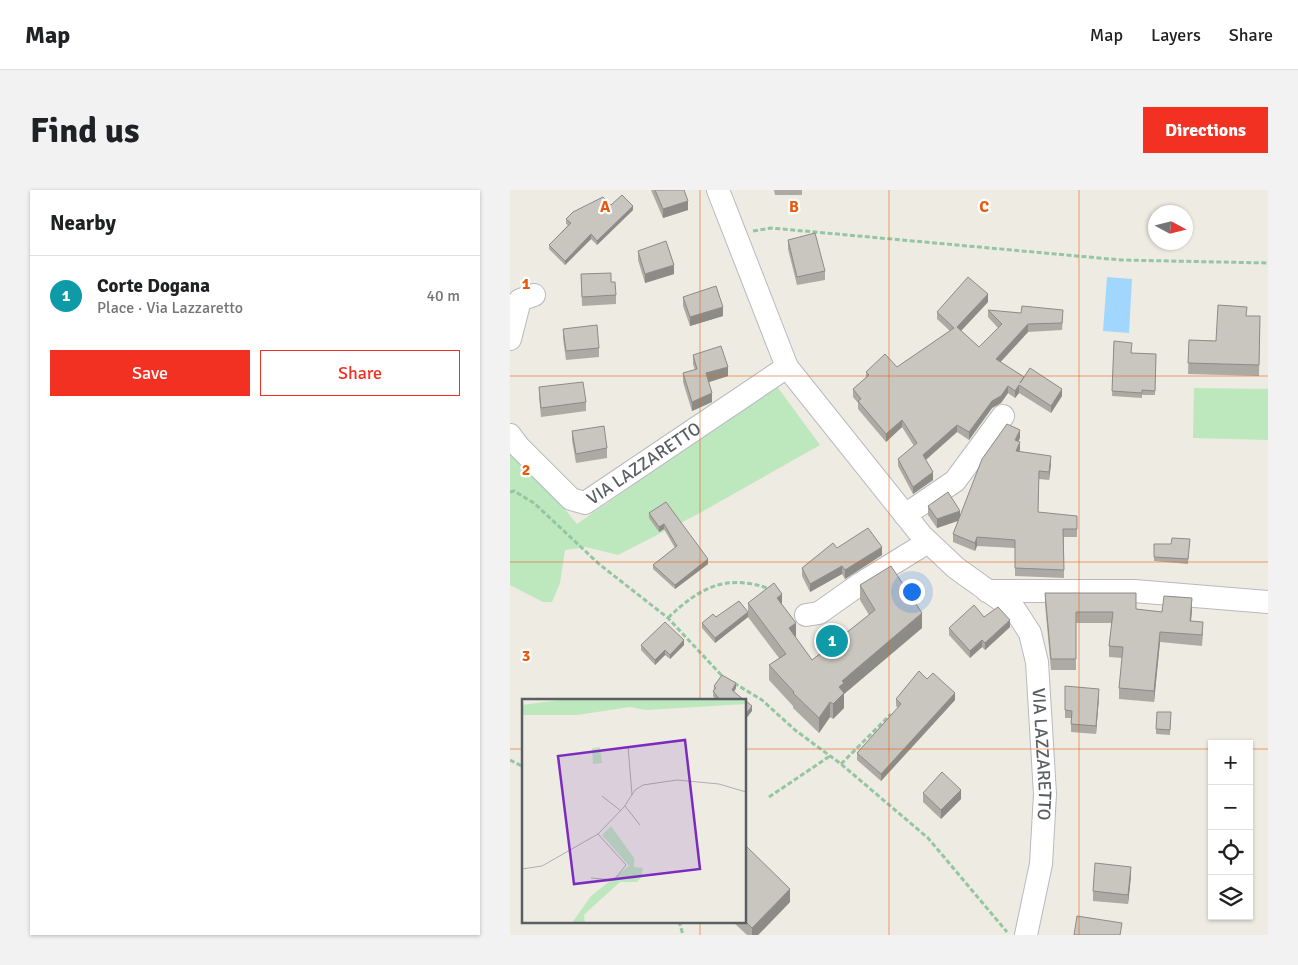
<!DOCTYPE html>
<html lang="en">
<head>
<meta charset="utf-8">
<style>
	body { margin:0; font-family:Signika,sans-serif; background:#f2f2f2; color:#202124 }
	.controls { position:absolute; right:15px; bottom:15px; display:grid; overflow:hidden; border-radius:0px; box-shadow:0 1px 4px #0004 }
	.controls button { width:45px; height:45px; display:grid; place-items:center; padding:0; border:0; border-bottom:1px solid #e0e0e0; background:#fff; color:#202124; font:25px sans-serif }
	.compass { position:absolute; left:638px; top:15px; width:45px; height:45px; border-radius:50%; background:#fff; box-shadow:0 1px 4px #0004; rotate:97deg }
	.you { position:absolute; left:401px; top:401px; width:18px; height:18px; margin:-12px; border:4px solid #fff; border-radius:50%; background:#1a73e8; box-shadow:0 0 0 8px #1a73e833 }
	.badge { display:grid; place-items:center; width:32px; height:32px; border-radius:50%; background:#f33123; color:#fff; font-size:16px; font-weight:700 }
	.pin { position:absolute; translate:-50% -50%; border:2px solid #fff; box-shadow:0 1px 5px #0006 }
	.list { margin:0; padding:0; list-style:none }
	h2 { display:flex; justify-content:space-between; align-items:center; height:65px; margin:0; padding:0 20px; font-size:21px }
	h2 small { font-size:16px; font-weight:400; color:#757577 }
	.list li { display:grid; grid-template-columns:32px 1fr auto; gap:15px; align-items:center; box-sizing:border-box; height:80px; padding:0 20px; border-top:1px solid #e0e0e0 }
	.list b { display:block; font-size:19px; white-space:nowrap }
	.list p { margin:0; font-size:16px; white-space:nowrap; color:#757577 }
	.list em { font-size:16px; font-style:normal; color:#757577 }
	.actions { display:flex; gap:10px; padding:15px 20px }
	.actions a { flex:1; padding:11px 0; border:1px solid #f33123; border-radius:0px; text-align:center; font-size:18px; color:#f33123 }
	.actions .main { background:#f33123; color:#fff }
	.icon { flex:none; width:28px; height:28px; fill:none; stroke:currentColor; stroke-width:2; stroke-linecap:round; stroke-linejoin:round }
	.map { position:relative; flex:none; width:758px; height:745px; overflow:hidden; border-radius:0px }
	header { display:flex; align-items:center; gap:30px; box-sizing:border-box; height:70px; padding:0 25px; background:#fff; border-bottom:1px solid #e0e0e0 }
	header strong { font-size:24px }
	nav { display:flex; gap:28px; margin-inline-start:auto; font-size:18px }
	.intro { display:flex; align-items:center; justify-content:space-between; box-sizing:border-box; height:120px; padding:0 30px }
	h1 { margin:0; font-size:35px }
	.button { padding:12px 22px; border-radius:0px; background:#f33123; color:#fff; font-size:18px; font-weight:700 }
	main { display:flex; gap:30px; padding:0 30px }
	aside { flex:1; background:#fff; border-radius:0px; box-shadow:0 1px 4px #0004 }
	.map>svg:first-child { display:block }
	.green { fill:#bde7bd }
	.water { fill:#a1d7ff }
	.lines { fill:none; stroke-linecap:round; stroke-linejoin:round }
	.minor-casing { stroke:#b7babf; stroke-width:24 }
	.path { stroke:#94c6a1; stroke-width:3; stroke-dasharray:5 2.5; stroke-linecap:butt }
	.minor { stroke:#fff; stroke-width:22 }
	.wall { fill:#adaaa4 }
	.shaded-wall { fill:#8d8b86 }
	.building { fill:#c9c6bf; stroke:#8d8b86 }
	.grid { fill:none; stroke:#e8590c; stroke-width:1; stroke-opacity:0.55 }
	.labels { text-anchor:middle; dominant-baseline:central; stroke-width:4.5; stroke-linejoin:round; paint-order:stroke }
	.street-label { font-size:18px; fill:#5a5f64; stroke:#fff }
	.inset-road { fill:none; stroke:#afafac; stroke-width:1 }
	.view { fill:#7b2cbf; fill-opacity:0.15; stroke:#7b2cbf; stroke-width:2.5 }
	.inset-edge { fill:none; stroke:#5a5f64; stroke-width:2.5 }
	.grid-label { font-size:16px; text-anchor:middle; font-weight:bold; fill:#e8590c; stroke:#fff; stroke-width:4.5; stroke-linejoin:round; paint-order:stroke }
</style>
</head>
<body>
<header>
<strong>Map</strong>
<nav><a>Map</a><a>Layers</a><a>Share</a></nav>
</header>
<div class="intro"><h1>Find us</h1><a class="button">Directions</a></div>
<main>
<aside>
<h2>Nearby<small></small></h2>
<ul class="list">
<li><span class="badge" style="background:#0f9aa8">1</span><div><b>Corte Dogana</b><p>Place · Via Lazzaretto</p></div><em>40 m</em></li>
</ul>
<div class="actions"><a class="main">Save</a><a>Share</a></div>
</aside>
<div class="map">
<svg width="758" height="745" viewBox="0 0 758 745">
	<rect width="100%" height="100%" fill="#eeebe2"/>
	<g class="green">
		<path d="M266,195L310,255L188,324L108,365L76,357L55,360L50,393L42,412H33L0,395V234L25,283L67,334Z"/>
		<path d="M684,198L758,199V250L683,248Z"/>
	</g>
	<path class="water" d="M597,87L622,89L619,143L593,141Z"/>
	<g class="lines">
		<g class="minor-casing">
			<g id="minor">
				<path id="s1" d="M208,0L277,177L412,346L446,378L505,420L520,443L527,472L535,604L531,674L516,745"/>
				<path d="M0,149L10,110L24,105"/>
				<path id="s2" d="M0,245L9,257L61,309L75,313L277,177"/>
				<path d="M395,325L445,291L493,226"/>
				<path d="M477,401H624L758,412"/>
				<path d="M296,425L309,423L350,394L418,352"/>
			</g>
		</g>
		<g class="path">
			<path d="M243,41L261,38L611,70L758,73"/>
			<path d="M0,302L4,301L24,313L89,374L158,428L214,488"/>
			<path d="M158,428C189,398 216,383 260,399"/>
			<path d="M224,493L252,510L285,540L331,574L418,648L497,742"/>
			<path d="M0,570L14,577"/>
			<path d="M331,574L381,524"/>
			<path d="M259,607L320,566"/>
			<path d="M169,731L173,745"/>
		</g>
		<use href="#minor" class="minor"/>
	</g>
	<g class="wall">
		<path d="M141,0H174L178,20L153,28Z"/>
		<path d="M264,0H292V5H265Z"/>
		<path d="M101,15L123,20L87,55L81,49L55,75L39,59V55L58,35L56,34V29Z"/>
		<path d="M278,50L315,81V90L287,95L278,59Z"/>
		<path d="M128,61L164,84L135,93L128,70Z"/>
		<path d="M71,84L101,92L106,105V114L72,116Z"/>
		<path d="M173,107L213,126L180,136L173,116Z"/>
		<path d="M478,112L451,141L469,157L488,138L478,127V120L553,128L552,140L518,142L490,172L514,187L552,206L541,223L509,203L505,208L498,203L491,213L482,218L459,250L447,242L416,270L423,290L403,304L388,276V269L404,256L392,237L376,252L348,219V213L343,207V199L356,188V182L387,177L440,141L427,129V122Z"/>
		<path d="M737,126H750L749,186L678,184L679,150L706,151Z"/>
		<path d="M53,139L89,158V167L56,170L53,148Z"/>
		<path d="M604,151L622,163L646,164L645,205H632V208L602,206Z"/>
		<path d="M183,165L218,186L199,192L202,212L182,221L173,192V183L185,180L183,174Z"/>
		<path d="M29,197L76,212V221L31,227L29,207Z"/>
		<path d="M62,241L97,258V268L66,273L62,250Z"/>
		<path d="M510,248L508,252L509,261L541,274L539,290L529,289L528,322L567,334V347H554V388L505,386V358L467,356L465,361L443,352V344L448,331L427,338L418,325V316L450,326Z"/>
		<path d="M156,312L198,374L165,399L143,379V375L165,358L154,339L149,342L139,328V323Z"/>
		<path d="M680,349L678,374L644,371V354H661Z"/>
		<path d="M327,358L372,365L335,389L332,384L300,402L292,386V378Z"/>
		<path d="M350,395L412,438L334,504V518L323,529L320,527L309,543L283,518V516L259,490V475L269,468L238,427V413L272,415L286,448L302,470L359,425L350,410Z"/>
		<path d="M535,403L626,419L652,422L682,419L681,431L693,443L692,456L650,452L644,512L609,509V498L612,468L599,467V456L602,433H566V480H541L535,414Z"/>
		<path d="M206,427H238L205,453L192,438V433Z"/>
		<path d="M474,427L500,437L475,460L472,457L460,468L439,445V438Z"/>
		<path d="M131,455H174L160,469L155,465L145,475L131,460Z"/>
		<path d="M417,489L445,510L371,591L347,570V563L388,518L386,516V509Z"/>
		<path d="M204,496L226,498L224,502L234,510H206L203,506Z"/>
		<path d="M555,496L589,507L586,544L561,542V528H555Z"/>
		<path d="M661,522L660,545L646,544V539Z"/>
		<path d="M413,603L451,609L431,629L413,612Z"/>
		<path d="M621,686L618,714L583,711V701Z"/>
		<path d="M280,712L248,745H237L222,731H235Z"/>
	</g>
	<g class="shaded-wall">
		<path d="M178,11V20L153,28V19Z"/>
		<path d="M123,16V20L87,55V51Z"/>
		<path d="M81,44V49L55,75V71Z"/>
		<path d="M164,75V84L135,93V84Z"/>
		<path d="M478,104V112L447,145V137Z"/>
		<path d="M213,117V126L180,136V127Z"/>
		<path d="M518,134V142L486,177V169Z"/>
		<path d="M218,177V186L196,193V183Z"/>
		<path d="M509,195V203L505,208V201Z"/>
		<path d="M498,196V203L491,213L482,218L459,250V242L482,211Z"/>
		<path d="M552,199V206L541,223V216Z"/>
		<path d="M202,203V212L182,221V212Z"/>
		<path d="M392,230V237L376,252V244Z"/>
		<path d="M447,235V242L413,272V265Z"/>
		<path d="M510,240V248L505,258V250Z"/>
		<path d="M510,252V260L506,269V261Z"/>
		<path d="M541,266V274L539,290V282Z"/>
		<path d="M423,282V290L403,304V297Z"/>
		<path d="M450,321V330L427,338V329Z"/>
		<path d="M154,334V339L149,342V337Z"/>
		<path d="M467,347V356L465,361V353Z"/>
		<path d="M372,357V365L335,389V380Z"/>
		<path d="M198,369V374L165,399V395Z"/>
		<path d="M332,376V384L300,402V394Z"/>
		<path d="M272,404V419L267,408Z"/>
		<path d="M682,408V419L680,442V431Z"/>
		<path d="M238,422V427L205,453V448Z"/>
		<path d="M412,423V438L334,504V518L323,529V514L332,491Z"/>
		<path d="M500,430V437L475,460V453Z"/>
		<path d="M286,433V448L279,438Z"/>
		<path d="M650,442V452L644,512V501Z"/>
		<path d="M174,450V455L160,469V465Z"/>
		<path d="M472,450V457L460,468V461Z"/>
		<path d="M155,460V465L145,475V470Z"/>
		<path d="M226,493V498L222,505V500Z"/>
		<path d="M589,499V507L586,544V536Z"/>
		<path d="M445,503V510L371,591V584Z"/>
		<path d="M320,512V527L309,543V528Z"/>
		<path d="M242,516V521L235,530V525Z"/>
		<path d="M451,600V609L431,629V620Z"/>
		<path d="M621,677V686L618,714V705Z"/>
		<path d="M280,699V712L248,745H242V738Z"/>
	</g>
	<g class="building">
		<path d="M145,0H174L178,11L153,19Z"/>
		<path d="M112,5L123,16L87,51L81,44L55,71L39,55L61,33L56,29L63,22L93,7L101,15Z"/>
		<path d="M305,43L315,81L287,87L278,50Z"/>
		<path d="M156,51L164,75L135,84L128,61Z"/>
		<path d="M101,83V92H105L106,105L72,107L71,84Z"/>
		<path d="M458,87L478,104L447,137L469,157L492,134L478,120L511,123L512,116L553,120L552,133L518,134L486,169L514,187L510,193L520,178L552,199L541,216L509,195L505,201L498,196L491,206L482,211L459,242L447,235L413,265L423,282L403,297L388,269L407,253L392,230L376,244L348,211L351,209L343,199L359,185L356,182L375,164L387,177L444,138L427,122Z"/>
		<path d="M206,96L213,117L180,127L173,107Z"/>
		<path d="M708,115L737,117L736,126H750L749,175L678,173L679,150L706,151Z"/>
		<path d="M87,135L89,158L56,161L53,139Z"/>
		<path d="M604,151L622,153L621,163L646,164L645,201L632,200V203L602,201Z"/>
		<path d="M211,156L218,177L196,183L202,203L182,212L173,183L187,179L183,165Z"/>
		<path d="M73,192L76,212L31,218L29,197Z"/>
		<path d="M497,234L510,240L505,250L510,252L506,261L541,266L539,282L529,281L528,322L567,326V339H553L554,380L505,378V350L467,347L465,353L443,344L472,269Z"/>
		<path d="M94,236L97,258L66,264L62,241Z"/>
		<path d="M438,302L450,321L427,329L418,316Z"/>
		<path d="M156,312L198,369L165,395L143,375L167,356L154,334L149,337L139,323Z"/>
		<path d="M358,338L372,357L335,380L332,376L300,394L292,378L323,353L327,358Z"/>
		<path d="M662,348L680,349L678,369L644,367V354H661Z"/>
		<path d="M381,376L412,423L332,491L334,493L329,497L334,503L323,514L320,512L309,528L283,503L284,502L259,475L276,464L238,413L264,393L272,404L267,408L286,433L279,438L302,470L365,420L350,395Z"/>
		<path d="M535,403H626V419L652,422L654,406L682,408L680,431L693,432L692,445L650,442L644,501L609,498L613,457L599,456L603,422H566V469H541Z"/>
		<path d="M229,411L238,422L205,448L192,433L203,424L206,427Z"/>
		<path d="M464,415L474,427L488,417L500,430L475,453L472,450L460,461L439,438Z"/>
		<path d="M155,432L174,450L160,465L155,460L145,470L131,455Z"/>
		<path d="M409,481L417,489L423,483L445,503L371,584L347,563L391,514L386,509Z"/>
		<path d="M212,485L226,493L222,500L234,510H210L203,501L206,498L204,496Z"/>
		<path d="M555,496L589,499L586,536L561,534L562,521L555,520Z"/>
		<path d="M235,510L242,516L235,525Z"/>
		<path d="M647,522H661L660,540L646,539Z"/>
		<path d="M432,582L451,600L431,620L413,603Z"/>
		<path d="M235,655L280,699L242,738L235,731Z"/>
		<path d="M585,673L621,677L618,705L583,701Z"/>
		<path d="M567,726L612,733L610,745H564Z"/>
	</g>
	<path class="grid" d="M190,0V510M379,0V745M569,0V745M0,186H758M0,372H758M0,559H14M235,559H702M739,559H758M190,731V745"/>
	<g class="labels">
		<g class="street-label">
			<text stroke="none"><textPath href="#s2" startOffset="174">VIA LAZZARETTO</textPath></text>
			<text stroke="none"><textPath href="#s1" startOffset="675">VIA LAZZARETTO</textPath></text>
		</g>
	</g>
	<g transform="translate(12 509)">
		<rect width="224" height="224" fill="#eeebe2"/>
		<path d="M45,0H224V5L124,11L108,8L55,16H0V6ZM78,48L80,64L71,65L70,49ZM89,127L112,159V168L121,169L119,179L115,183H98L67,211L62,216L63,224H50L69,197L107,167L80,136Z" fill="#bde7bd"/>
		<path class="inset-road" d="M106,47L110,96M80,97L99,112M103,107L118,126M0,170L20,167L76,135L102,108L113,91L121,86L155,81L197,85L224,93M69,179L92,181L104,166L76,135"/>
		<path class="view" d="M163,41L178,170L52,185L36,57Z"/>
		<rect width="224" height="224" class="inset-edge"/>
	</g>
	<g class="grid-label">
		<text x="95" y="22">A</text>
		<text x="284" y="22">B</text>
		<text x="474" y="22">C</text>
		<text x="16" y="99">1</text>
		<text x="16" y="285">2</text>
		<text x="16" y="471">3</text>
	</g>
</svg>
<div class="controls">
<button>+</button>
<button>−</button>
<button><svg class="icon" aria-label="locate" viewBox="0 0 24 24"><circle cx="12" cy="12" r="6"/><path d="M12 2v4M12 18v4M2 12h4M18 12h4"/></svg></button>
<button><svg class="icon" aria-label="layers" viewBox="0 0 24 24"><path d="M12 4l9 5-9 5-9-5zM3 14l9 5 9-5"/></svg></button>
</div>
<svg class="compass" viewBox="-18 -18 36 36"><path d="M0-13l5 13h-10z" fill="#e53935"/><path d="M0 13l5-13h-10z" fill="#757577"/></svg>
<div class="you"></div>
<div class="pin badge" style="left:322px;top:451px;background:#0f9aa8">1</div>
</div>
</main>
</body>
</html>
